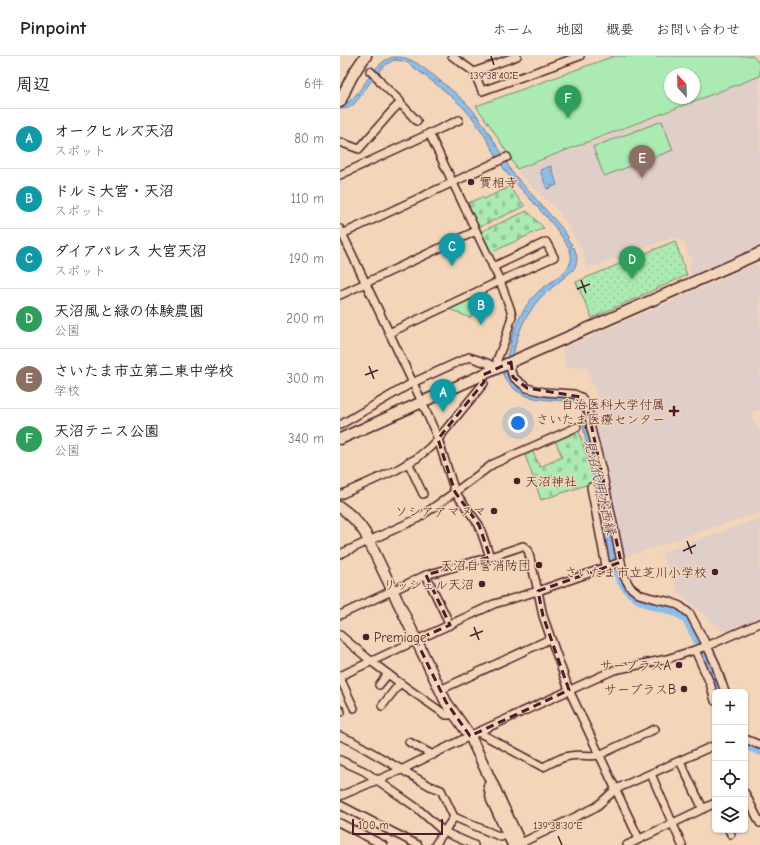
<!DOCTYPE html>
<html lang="ja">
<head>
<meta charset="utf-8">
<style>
	body { margin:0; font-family:"Comic Neue","Klee One",sans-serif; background:#f2f2f2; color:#202124 }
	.controls { position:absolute; right:12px; bottom:12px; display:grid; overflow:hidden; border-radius:6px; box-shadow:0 1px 3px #0004 }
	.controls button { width:36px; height:36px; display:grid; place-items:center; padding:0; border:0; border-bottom:1px solid #e0e0e0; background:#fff; color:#202124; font:20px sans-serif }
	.compass { position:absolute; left:324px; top:12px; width:36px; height:36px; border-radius:50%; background:#fff; box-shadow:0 1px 3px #0004; rotate:338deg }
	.scale { position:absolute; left:12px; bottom:10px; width:91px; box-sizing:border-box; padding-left:4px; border:2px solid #4a1f2b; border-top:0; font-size:11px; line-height:14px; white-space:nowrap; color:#4a1f2b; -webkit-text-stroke:3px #f3d6b9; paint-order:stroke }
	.you { position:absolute; left:178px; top:367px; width:14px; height:14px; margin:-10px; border:3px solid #fff; border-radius:50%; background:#1a73e8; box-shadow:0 0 0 6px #1a73e833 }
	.badge { display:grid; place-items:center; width:26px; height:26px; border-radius:50%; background:#db2777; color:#fff; font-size:13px; font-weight:700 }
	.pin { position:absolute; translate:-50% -33px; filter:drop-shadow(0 1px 2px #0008) }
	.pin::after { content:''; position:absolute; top:21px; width:14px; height:12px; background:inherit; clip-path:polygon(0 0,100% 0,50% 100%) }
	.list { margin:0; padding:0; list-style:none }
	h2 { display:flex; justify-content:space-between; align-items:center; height:52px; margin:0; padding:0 16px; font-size:17px }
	h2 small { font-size:13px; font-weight:400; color:#757577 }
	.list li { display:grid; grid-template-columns:26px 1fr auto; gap:12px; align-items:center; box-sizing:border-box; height:60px; padding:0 16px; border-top:1px solid #e0e0e0 }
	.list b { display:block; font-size:15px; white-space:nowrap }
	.list p { margin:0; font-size:13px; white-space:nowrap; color:#757577 }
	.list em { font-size:13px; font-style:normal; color:#757577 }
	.icon { flex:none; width:22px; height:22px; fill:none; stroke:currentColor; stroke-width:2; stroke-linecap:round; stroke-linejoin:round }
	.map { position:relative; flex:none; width:420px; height:789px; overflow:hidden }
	header { display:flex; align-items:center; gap:24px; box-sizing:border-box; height:56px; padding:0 20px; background:#fff; border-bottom:1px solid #e0e0e0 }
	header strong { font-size:19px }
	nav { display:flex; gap:22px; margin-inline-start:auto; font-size:14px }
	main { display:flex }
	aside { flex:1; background:#fff }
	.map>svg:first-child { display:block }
	.built { fill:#e0cec8 }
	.green { fill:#abeab2; stroke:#7a846e; fill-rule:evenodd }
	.cemetery { fill:url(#cemetery-stones); stroke:#7a846e }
	.garden { fill:url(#garden-dots); stroke:#7a846e }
	.water { fill:url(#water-ripples); stroke:#727e9d }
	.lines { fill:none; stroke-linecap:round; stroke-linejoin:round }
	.river { stroke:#8dbee9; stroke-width:11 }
	.street-casing { stroke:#4a1f2b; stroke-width:10 }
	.secondary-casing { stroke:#4a1f2b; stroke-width:13 }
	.street { stroke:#f3d6b9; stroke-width:7 }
	.secondary { stroke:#f3d6b9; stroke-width:10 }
	.marked { fill:none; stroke:#4a1f2b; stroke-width:3; stroke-dasharray:8 5; stroke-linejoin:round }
	.ticks { fill:none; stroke:#4a1f2b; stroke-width:1.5 }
	.poi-dot { fill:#4a1f2b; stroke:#f3d6b9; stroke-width:1.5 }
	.labels { text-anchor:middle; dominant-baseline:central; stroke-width:3; stroke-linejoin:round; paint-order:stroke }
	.poi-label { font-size:13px; fill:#4a1f2b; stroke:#f3d6b9; text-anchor:end }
	.water-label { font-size:14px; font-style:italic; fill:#573f51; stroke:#f3d6b9 }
	.ticks-label { font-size:10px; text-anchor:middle; fill:#4a1f2b; stroke:#f3d6b9; stroke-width:3; stroke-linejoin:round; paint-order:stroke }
</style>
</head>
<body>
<header>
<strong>Pinpoint</strong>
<nav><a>ホーム</a><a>地図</a><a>概要</a><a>お問い合わせ</a></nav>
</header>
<main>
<aside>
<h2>周辺<small>6件</small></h2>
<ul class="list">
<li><span class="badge" style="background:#0f9aa8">A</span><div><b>オークヒルズ天沼</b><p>スポット</p></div><em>80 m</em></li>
<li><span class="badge" style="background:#0f9aa8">B</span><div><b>ドルミ大宮・天沼</b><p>スポット</p></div><em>110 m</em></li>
<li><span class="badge" style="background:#0f9aa8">C</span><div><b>ダイアパレス 大宮天沼</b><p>スポット</p></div><em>190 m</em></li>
<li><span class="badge" style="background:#2e9e5b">D</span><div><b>天沼風と緑の体験農園</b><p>公園</p></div><em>200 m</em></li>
<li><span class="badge" style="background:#8d6e63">E</span><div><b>さいたま市立第二東中学校</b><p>学校</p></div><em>300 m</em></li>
<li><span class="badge" style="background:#2e9e5b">F</span><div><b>天沼テニス公園</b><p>公園</p></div><em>340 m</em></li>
</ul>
</aside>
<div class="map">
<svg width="420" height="789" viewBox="0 0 420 789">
	<defs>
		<pattern id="cemetery-stones" width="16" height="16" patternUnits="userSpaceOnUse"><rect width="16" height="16" fill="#abeab2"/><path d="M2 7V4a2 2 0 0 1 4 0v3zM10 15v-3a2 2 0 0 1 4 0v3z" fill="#95c899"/></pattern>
		<pattern id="garden-dots" width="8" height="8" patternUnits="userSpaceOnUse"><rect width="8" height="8" fill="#abeab2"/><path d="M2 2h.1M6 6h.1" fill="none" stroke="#95c899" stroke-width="1.8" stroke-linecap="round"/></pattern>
		<pattern id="water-ripples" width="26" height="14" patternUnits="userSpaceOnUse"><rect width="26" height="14" fill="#8dbee9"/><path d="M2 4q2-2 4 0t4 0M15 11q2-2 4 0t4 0" fill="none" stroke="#759abd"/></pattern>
	</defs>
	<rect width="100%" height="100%" fill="#f3d6b9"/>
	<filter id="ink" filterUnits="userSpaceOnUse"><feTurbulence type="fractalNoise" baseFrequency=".025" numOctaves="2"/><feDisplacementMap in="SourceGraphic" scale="8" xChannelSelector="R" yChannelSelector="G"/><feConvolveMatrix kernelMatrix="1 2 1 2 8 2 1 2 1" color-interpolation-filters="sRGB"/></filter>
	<g filter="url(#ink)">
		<g class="built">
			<path d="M420,21V190L352,219L348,209L352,207L343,185L334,181L247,213L243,196L226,166L219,156L181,119L178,114Z"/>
			<path d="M413,209L418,210L420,215V353L410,357L420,375V456L285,501L251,347L258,343L246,311L226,312L222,293Z"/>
			<path d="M420,462V564L386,578L338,536L321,497Z"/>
		</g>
		<g class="green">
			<path d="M274,0H413L420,9V20L177,113L153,74L136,50ZM330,18H354V42H330Z"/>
			<path d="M322,65L333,94L264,120L253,91Z"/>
			<path d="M129,242L131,243L135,252L130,262L109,253V251Z"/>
		</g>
		<g class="cemetery">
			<path d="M169,131L185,150L137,172L126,148L142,141L144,143Z"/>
			<path d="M187,155L204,172L150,197L140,176Z"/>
			<path d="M238,372L255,426L201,444L185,399L186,396L192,394L200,411L222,401L215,384Z"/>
		</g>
		<path class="garden" d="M335,185L347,219L252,262L236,226Z"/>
		<g class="water">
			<path d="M53,1C71,0 79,9 93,19C108,31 124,43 136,58C146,71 154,86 163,99C166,104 168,110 171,115L221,171L228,181L227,184L232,188L231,191L234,192C238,200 238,207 233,214L201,241L195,248L184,265L181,272L177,283L168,318L172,325L181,332L232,341L239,344L244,349L261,419L256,420C252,405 246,390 244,375C243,368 245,354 238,349C235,345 229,345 224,345C198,343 177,344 163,319C170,289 175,257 199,235C210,225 234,216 231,198C230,191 218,176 214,170C211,166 208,164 207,160L206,161L193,146L192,144H191L166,116L143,77L134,64L124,52L105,35L68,7C63,5 57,3 52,5C37,12 25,36 14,48C9,52 6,54 0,52V46L6,47C25,36 30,8 53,1Z"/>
			<path d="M211,110L217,129L207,133L200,114Z"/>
		</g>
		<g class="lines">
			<g class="river">
				<path d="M254,405L257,415L279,518C287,538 303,546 323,551C330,553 340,556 345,561C351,567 354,576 358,583C366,600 376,617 380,636"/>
				<path d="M405,688L420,694"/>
			</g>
			<g class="street-casing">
				<g id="street">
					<path d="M112,0L134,16L142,35L240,0"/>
					<path d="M134,16L177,0"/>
					<path d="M60,47L77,65"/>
					<path d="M89,77L160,225L170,252L172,260L165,284L157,304V312"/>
					<path d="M0,86L19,93L52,55L60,47V45L40,26V24L30,15"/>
					<path d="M0,119L119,64"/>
					<path d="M0,173L82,346L98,383L115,436L139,469L150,501"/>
					<path d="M0,179L167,101"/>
					<path d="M0,239L136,175"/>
					<path d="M49,277L160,225L214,201L206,186L153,211"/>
					<path d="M171,306V315L173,321L187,332L204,336L234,338L241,341L245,346L248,354L251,373L262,415L284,520L290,531L299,538L312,542L331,546L340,550L350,558L367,590L375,607L385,636"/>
					<path d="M0,369L72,327L129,301L147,307L157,312"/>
					<path d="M68,406L83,438"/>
					<path d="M251,431L266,510"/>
					<path d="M0,439L56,414L77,402L89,392L98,383L144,327L143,319"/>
					<path d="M0,498L77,463L115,436L153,408L237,371"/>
					<path d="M86,519L110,569"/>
					<path d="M0,559L86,519L150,501L183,490L188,494L198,535L203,560L229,634L299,783"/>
					<path d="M0,579L32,606L60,627L106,659H109L114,658"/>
					<path d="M355,594L370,627L375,645"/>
					<path d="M0,620L154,548L198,535L281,506"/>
					<path d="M0,622L14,652"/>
					<path d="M39,629L48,618"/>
					<path d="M100,634L210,583"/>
					<path d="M42,650L60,627"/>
					<path d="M0,654L1,656"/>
					<path d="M138,676L203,711C212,707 220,701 230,700C240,698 250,701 259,699L315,673"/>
					<path d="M0,680L12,685L90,730L101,734L114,761L161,781L168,778"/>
					<path d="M405,683L420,689"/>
					<path d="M69,686L93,699"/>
					<path d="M0,704L24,715L37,724L77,752L104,776L134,789"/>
					<path d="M340,705L363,753"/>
					<path d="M311,718L342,789"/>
					<path d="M405,737L420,767"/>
					<path d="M0,740L61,714L138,676L274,614L327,603L367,590L420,567"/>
					<path d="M0,749L78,789"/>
					<path d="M0,767L43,789"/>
					<path d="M389,774L391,778"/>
					<path d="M181,787L256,751L276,733L375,689"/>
					<path d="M95,789L114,761"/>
					<path d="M287,789L375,747"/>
				</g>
			</g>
			<g class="secondary-casing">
				<g id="secondary">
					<path d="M0,46C7,30 14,14 26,0"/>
					<path d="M0,383L171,306L420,197"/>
					<path d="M0,451C10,458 18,466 25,477L106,646L130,680L181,789"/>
					<path d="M149,730L152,744L173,789"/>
				</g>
			</g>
			<use href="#street" class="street"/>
			<use href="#secondary" class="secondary"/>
		</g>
	</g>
	<path class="marked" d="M171,306L173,321L187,332L241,341L248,354L281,506L198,535L203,560L229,634L130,680L106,646L76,584L110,569L86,519L150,501L139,469L115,436L98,383L144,326L143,319Z"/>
	<path class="ticks" d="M151,0L154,9M241,224L246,237M237,233L250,228M29,310L34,323M25,319L38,314M347,485L352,498M343,495L356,489M134,571L139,584M130,580L143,575M218,780L222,789"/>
	<g class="poi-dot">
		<circle cx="131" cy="126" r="4"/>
		<path d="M332 349h4v4h4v4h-4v4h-4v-4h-4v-4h4z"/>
		<circle cx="177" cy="425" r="4"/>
		<circle cx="154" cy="455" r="4"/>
		<circle cx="199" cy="509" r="4"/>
		<circle cx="375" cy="516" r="4"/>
		<circle cx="142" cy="528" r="4"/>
		<circle cx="26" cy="581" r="4"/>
		<circle cx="339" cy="609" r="4"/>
		<circle cx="344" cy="633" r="4"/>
	</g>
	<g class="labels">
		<g class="poi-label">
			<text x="139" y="126" text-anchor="start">實相寺</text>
			<text x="325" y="348">自治医科大学付属<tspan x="325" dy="15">さいたま医療センター</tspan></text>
			<text x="185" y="425" text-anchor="start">天沼神社</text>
			<text x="146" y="455">ソシアアマヌマ</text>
			<text x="191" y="509">天沼自警消防団</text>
			<text x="367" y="516">さいたま市立芝川小学校</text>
			<text x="134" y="528">リッシェル天沼</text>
			<text x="34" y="581" text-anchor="start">Premiage</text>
			<text x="331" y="609">サープラスA</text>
			<text x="336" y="633">サープラスB</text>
		</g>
		<g class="water-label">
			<text transform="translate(260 431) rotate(77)">見沼代用水西縁</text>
		</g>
	</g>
	<g class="ticks-label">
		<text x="154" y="23">139°38'40"E</text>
		<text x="218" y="773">139°38'30"E</text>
	</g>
</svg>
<div class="controls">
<button>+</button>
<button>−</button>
<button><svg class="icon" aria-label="locate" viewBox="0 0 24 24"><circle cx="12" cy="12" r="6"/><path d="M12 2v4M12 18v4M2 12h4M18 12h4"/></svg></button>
<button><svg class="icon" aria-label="layers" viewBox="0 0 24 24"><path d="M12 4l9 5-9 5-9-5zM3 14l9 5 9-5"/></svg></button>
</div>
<svg class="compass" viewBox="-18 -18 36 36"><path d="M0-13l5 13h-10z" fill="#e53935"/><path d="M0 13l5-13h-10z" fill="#757577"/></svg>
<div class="scale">100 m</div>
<div class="you"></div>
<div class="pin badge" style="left:103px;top:356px;background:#0f9aa8">A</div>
<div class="pin badge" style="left:141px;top:269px;background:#0f9aa8">B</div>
<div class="pin badge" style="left:112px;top:210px;background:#0f9aa8">C</div>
<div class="pin badge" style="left:292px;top:223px;background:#2e9e5b">D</div>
<div class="pin badge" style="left:302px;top:122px;background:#8d6e63">E</div>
<div class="pin badge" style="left:228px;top:62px;background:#2e9e5b">F</div>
</div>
</main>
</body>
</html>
